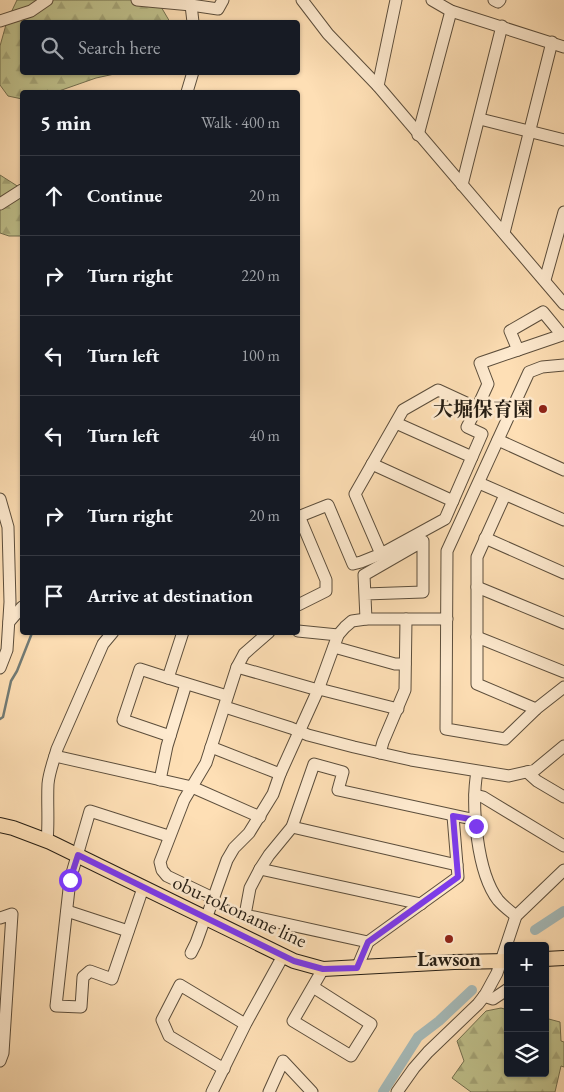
<!DOCTYPE html>
<html lang="en">
<head>
<meta charset="utf-8">
<style>
	body { margin:0; font-family:"EB Garamond","Noto Serif JP",serif; background:#20242c; color:#f1f3f6 }
	.controls { position:absolute; right:15px; bottom:15px; display:grid; overflow:hidden; border-radius:5px; box-shadow:0 1px 4px #0004 }
	.controls button { width:45px; height:45px; display:grid; place-items:center; padding:0; border:0; border-bottom:1px solid #363941; background:#171b24; color:#f1f3f6; font:25px sans-serif }
	.stop { position:absolute; width:15px; height:15px; margin:-11px; border:4px solid #7c3aed; border-radius:50%; background:#fff }
	.stop.end { background:#7c3aed; border-color:#fff; box-shadow:0 1px 5px #0008 }
	.list { margin:0; padding:0; list-style:none }
	h2 { display:flex; justify-content:space-between; align-items:center; height:65px; margin:0; padding:0 20px; font-size:21px }
	h2 small { font-size:16px; font-weight:400; color:#9ea1a6 }
	.list li { display:grid; grid-template-columns:32px 1fr auto; gap:15px; align-items:center; box-sizing:border-box; height:80px; padding:0 20px; border-top:1px solid #363941 }
	.list b { display:block; font-size:19px; white-space:nowrap }
	.list em { font-size:16px; font-style:normal; color:#9ea1a6 }
	.icon { flex:none; width:28px; height:28px; fill:none; stroke:currentColor; stroke-width:2; stroke-linecap:round; stroke-linejoin:round }
	.map { position:relative; flex:none; width:564px; height:1092px; overflow:hidden }
	.search { position:absolute; background:#171b24; box-shadow:0 1px 4px #0004; left:20px; top:20px; width:280px; height:55px; display:flex; align-items:center; gap:12px; box-sizing:border-box; padding:0 18px; border-radius:5px; color:#9ea1a6; font-size:19px }
	.panel { position:absolute; background:#171b24; box-shadow:0 1px 4px #0004; left:20px; top:90px; width:280px; height:545px; border-radius:5px }
	.map>svg:first-child { display:block }
	.forest { fill:url(#forest-firs); stroke:#737050 }
	.lines { fill:none; stroke-linecap:round; stroke-linejoin:round }
	.stream { stroke:#727c77; stroke-width:2.5 }
	.canal { stroke:#a5bab9; stroke-width:10 }
	.minor-casing { stroke:#5c4e3c; stroke-width:13 }
	.major-casing { stroke:#261e14; stroke-width:16 }
	.minor { stroke:#feeacf; stroke-width:11 }
	.major { stroke:#fedfb5; stroke-width:14 }
	.route { stroke:#7c3aed; stroke-width:6 }
	.poi-dot { fill:#8f2418; stroke:#feeacf; stroke-width:2 }
	.labels { text-anchor:middle; dominant-baseline:central; stroke-width:5; stroke-linejoin:round; paint-order:stroke }
	.poi-label { font-size:20px; font-weight:bold; fill:#261e14; stroke:#feeacf; text-anchor:end }
	.street-label { font-size:20px; fill:#261e14; stroke:#feeacf }
</style>
</head>
<body>
<div class="map">
<svg width="564" height="1092" viewBox="0 0 564 1092">
	<defs>
		<pattern id="forest-firs" width="22" height="20" patternUnits="userSpaceOnUse" patternTransform="scale(1.25)"><rect width="22" height="20" fill="#c0c28d"/><path d="M5 1l3.5 6h-7zM16 11l3.5 6h-7z" fill="#a5a679"/></pattern>
	</defs>
	<rect width="100%" height="100%" fill="#fedfb5"/>
	<filter id="stains"><feTurbulence type="fractalNoise" baseFrequency=".004" numOctaves="4"/><feColorMatrix values="0 0 0 0 .2 0 0 0 0 .09 0 0 0 0 .02 0 0 0 .5 -.17"/></filter>
	<radialGradient id="worn" r=".72"><stop offset=".6" stop-color="#630" stop-opacity="0"/><stop offset="1" stop-color="#630" stop-opacity=".3"/></radialGradient>
	<g class="forest">
		<path d="M17,0H157L170,22H22V72L119,73L96,78L56,92H22V99L8,96L0,85V46L7,21Z"/>
		<path d="M0,175L22,189V236H9L0,233Z"/>
		<path d="M501,1008L508,1010V1073H545V1018L560,1022L561,1041L564,1042V1067L561,1066L555,1092H471L452,1078L464,1061L457,1041L486,1011Z"/>
	</g>
	<g class="lines">
		<path class="stream" d="M0,719L3,717L11,681L17,671L32,633"/>
		<g class="canal">
			<path d="M535,930L564,911"/>
			<path d="M383,1092L418,1037L439,1021L472,990"/>
		</g>
		<g class="minor-casing">
			<g id="minor">
				<path d="M137,0L191,5L218,9L223,0"/>
				<path d="M302,0L328,34L378,86L564,304"/>
				<path d="M432,0L451,11L564,47"/>
				<path d="M494,0L498,2L500,0"/>
				<path d="M191,5L193,22"/>
				<path d="M0,21L31,11L47,0"/>
				<path d="M378,86L396,0"/>
				<path d="M187,92L193,72"/>
				<path d="M480,119L564,140"/>
				<path d="M418,135L451,11"/>
				<path d="M462,185L502,26"/>
				<path d="M0,204L22,190"/>
				<path d="M504,233L552,42"/>
				<path d="M545,280L564,212"/>
				<path d="M562,335L543,312L510,331L518,350L562,335L564,334"/>
				<path d="M564,365L542,367L529,372L447,551L446,729L505,739L536,709L564,687"/>
				<path d="M477,408L488,384L480,363L518,350"/>
				<path d="M396,423L472,457"/>
				<path d="M498,440L564,470"/>
				<path d="M372,464L453,501"/>
				<path d="M479,483L564,520"/>
				<path d="M505,495L477,557V684L536,709"/>
				<path d="M0,499L8,527L10,602L7,650L0,668"/>
				<path d="M298,517L328,505L353,564L361,562L381,554L445,519L482,434L467,427L477,408L438,390L403,410L355,494L381,554"/>
				<path d="M485,538L564,573"/>
				<path d="M477,587L564,623"/>
				<path d="M365,594L423,592V541L364,575L366,619"/>
				<path d="M298,605L326,591V580L299,516"/>
				<path d="M9,622L22,607"/>
				<path d="M298,631L338,635"/>
				<path d="M183,632L168,678L227,696"/>
				<path d="M477,637L564,672"/>
				<path d="M334,647L395,664H405"/>
				<path d="M237,667L318,690"/>
				<path d="M168,678L140,669L123,720L170,736"/>
				<path d="M319,689L398,709"/>
				<path d="M225,707L291,728L308,735L354,747L411,760L509,776L535,770L564,746"/>
				<path d="M211,747L280,774"/>
				<path d="M380,753L383,742L405,690L406,619"/>
				<path d="M55,756L192,787L260,817"/>
				<path d="M477,772C471,805 477,873 498,900C503,906 510,911 516,916"/>
				<path d="M527,772L537,781L564,797"/>
				<path d="M160,780L167,746L186,684"/>
				<path d="M475,795L483,797L564,846"/>
				<path d="M292,827L457,865"/>
				<path d="M47,841C49,822 47,803 48,784C49,772 54,760 57,749L103,644L113,632"/>
				<path d="M260,869L421,904"/>
				<path d="M143,888L112,979L90,971L83,977L81,1007L56,1006L70,880L90,811L165,835"/>
				<path d="M213,898L167,876L162,870L160,862L184,800L206,763L237,667L244,654L269,632"/>
				<path d="M67,911L128,931"/>
				<path d="M0,918L12,914L3,1053L0,1061"/>
				<path d="M206,919L227,860L234,848L249,833L273,794L280,774L318,690L338,635L345,627L352,621L366,619H447"/>
				<path d="M368,942L245,915L250,888L260,869L269,855L292,827L314,764L343,772L338,790L476,820"/>
				<path d="M191,953L196,943L205,918"/>
				<path d="M357,968L368,942L458,877L453,816"/>
				<path d="M313,987L371,1024L351,1056L293,1021L323,969"/>
				<path d="M484,996L493,999L508,989"/>
				<path d="M224,1069L169,1036L162,1020L180,985L245,1024"/>
				<path d="M212,1092L246,1023L283,956"/>
				<path d="M269,1092L283,1061L312,1092"/>
				<path d="M397,1092L414,1068L428,1052L478,1004L485,995L497,973L516,916L564,870"/>
			</g>
		</g>
		<g class="major-casing">
			<g id="major">
				<path d="M0,825L13,828L50,842L294,961L323,969L454,962L508,961"/>
				<path d="M545,959L564,958"/>
			</g>
		</g>
		<use href="#minor" class="minor"/>
		<use href="#major" class="major"/>
	</g>
	<g class="lines">
		<path class="route" d="M70,880L78,855L294,961L323,969L357,968L368,942L458,877L453,816L476,820V826"/>
	</g>
	<g class="poi-dot">
		<circle cx="543" cy="409" r="5"/>
		<circle cx="449" cy="939" r="5"/>
	</g>
	<g class="labels">
		<g class="poi-label">
			<text x="533" y="409">大堀保育園</text>
			<text x="449" y="959" text-anchor="middle">Lawson</text>
		</g>
		<g class="street-label">
			<text transform="translate(240 911) rotate(25)">obu-tokoname line</text>
		</g>
	</g>
	<rect width="100%" height="100%" filter="url(#stains)"/>
	<rect width="100%" height="100%" fill="url(#worn)"/>
</svg>
<div class="controls">
<button>+</button>
<button>−</button>
<button><svg class="icon" aria-label="layers" viewBox="0 0 24 24"><path d="M12 4l9 5-9 5-9-5zM3 14l9 5 9-5"/></svg></button>
</div>
<div class="stop" style="left:70px;top:880px"></div>
<div class="stop end" style="left:476px;top:826px"></div>
<div class="search"><svg class="icon" aria-label="search" viewBox="0 0 24 24"><circle cx="10" cy="10" r="6"/><path d="M15 15l6 6"/></svg>Search here</div>
<section class="panel">
<h2>5 min<small>Walk · 400 m</small></h2>
<ul class="list">
<li><svg class="icon" aria-label="ahead" viewBox="0 0 24 24"><path d="M12 20V5M6 11l6-6 6 6"/></svg><div><b>Continue</b></div><em>20 m</em></li>
<li><svg class="icon" aria-label="right" viewBox="0 0 24 24"><path d="M7 20v-9h11M14 6l5 5-5 5"/></svg><div><b>Turn right</b></div><em>220 m</em></li>
<li><svg class="icon" aria-label="left" viewBox="0 0 24 24"><path d="M17 20v-9H6M10 6l-5 5 5 5"/></svg><div><b>Turn left</b></div><em>100 m</em></li>
<li><svg class="icon" aria-label="left" viewBox="0 0 24 24"><path d="M17 20v-9H6M10 6l-5 5 5 5"/></svg><div><b>Turn left</b></div><em>40 m</em></li>
<li><svg class="icon" aria-label="right" viewBox="0 0 24 24"><path d="M7 20v-9h11M14 6l5 5-5 5"/></svg><div><b>Turn right</b></div><em>20 m</em></li>
<li><svg class="icon" aria-label="arrive" viewBox="0 0 24 24"><path d="M6 21V4h12l-3 4 3 4H6"/></svg><div><b>Arrive at destination</b></div></li>
</ul>
</section>
</div>
</body>
</html>
